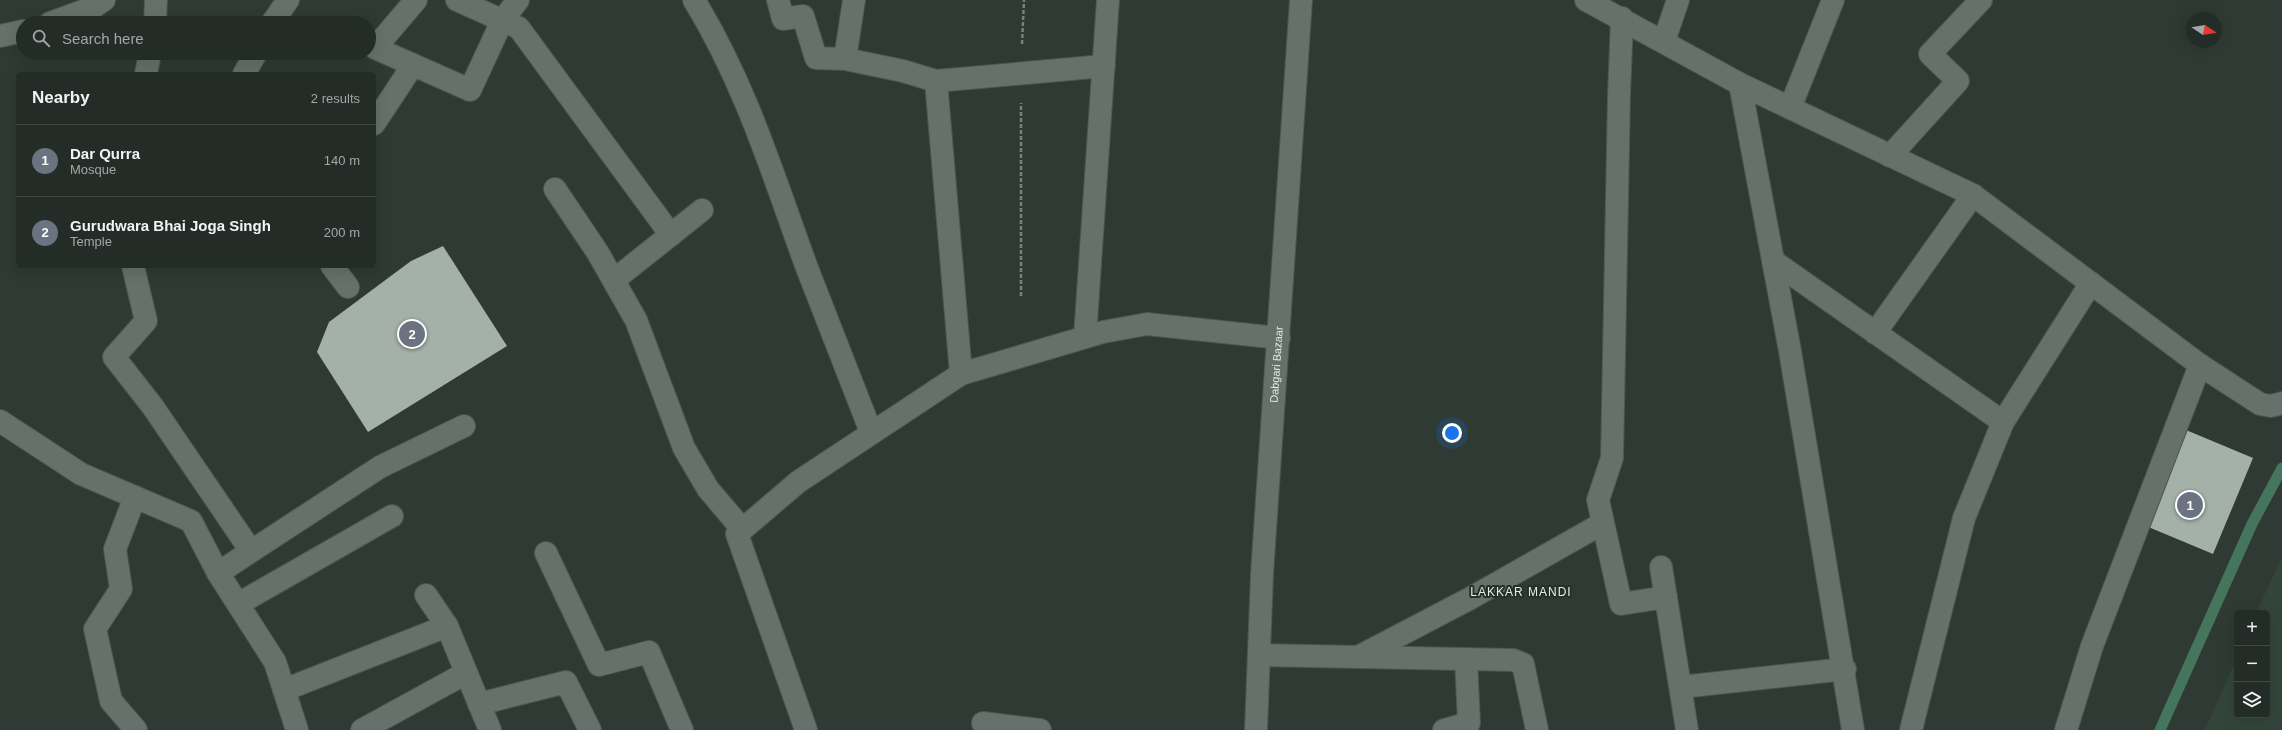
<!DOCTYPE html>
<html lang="en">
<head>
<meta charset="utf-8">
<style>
	body { margin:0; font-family:Helvetica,sans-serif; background:#2b342f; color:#f1f3f6 }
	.controls { position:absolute; right:12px; bottom:12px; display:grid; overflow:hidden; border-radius:6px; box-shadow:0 4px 16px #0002 }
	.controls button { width:36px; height:36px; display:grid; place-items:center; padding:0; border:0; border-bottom:1px solid #404844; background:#232c27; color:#f1f3f6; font:20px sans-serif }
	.compass { position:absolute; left:2186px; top:12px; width:36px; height:36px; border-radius:50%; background:#232c27; box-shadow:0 4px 16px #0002; rotate:102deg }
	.you { position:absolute; left:1452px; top:433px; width:14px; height:14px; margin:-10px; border:3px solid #fff; border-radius:50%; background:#1a73e8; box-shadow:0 0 0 6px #1a73e833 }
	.badge { display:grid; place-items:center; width:26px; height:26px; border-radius:50%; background:#d93025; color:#fff; font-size:13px; font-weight:700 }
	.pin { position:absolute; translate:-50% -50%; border:2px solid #fff; box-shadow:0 1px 4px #0006 }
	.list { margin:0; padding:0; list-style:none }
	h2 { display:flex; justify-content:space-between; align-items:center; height:52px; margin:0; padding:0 16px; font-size:17px }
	h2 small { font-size:13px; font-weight:400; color:#a3a7a7 }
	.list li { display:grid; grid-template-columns:26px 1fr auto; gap:12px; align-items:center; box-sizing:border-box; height:72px; padding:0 16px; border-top:1px solid #404844 }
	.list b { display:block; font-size:15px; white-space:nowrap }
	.list p { margin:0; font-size:13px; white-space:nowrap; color:#a3a7a7 }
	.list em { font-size:13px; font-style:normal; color:#a3a7a7 }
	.icon { flex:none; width:22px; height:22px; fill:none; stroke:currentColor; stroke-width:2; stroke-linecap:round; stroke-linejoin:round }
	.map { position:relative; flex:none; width:2282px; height:730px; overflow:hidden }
	.search { position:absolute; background:#232c27; box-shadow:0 4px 16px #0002; left:16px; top:16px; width:360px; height:44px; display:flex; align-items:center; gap:10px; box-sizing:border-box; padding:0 14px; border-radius:22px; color:#a3a7a7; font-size:15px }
	.panel { position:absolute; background:#232c27; box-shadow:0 4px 16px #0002; left:16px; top:72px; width:360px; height:196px; border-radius:6px }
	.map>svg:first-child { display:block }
	.built { fill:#33453b }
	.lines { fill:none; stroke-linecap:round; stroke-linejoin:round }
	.stream { stroke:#45755c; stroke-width:11 }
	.building { fill:#a4b1a9 }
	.minor-casing { stroke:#4d5650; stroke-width:24 }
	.path { stroke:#78817c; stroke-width:2.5; stroke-dasharray:4 2; stroke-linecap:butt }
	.minor { stroke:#65716a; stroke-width:22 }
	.labels { text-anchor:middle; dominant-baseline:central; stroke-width:4; stroke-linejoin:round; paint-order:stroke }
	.street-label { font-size:11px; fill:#e5ece8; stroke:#25302a }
	.neighbourhood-label { font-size:12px; letter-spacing:1px; fill:#e5ece8; stroke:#25302a }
</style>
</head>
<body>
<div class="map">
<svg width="2282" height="730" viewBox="0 0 2282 730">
	<rect width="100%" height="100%" fill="#2f3a34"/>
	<path class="built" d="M2282,557V730H2205L2237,657V715H2267V613H2256Z"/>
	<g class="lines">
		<path class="stream" d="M2160,730L2252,524L2282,468"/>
	</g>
	<g class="building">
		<path d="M443,246L507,346L368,432L317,352L329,322L411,261Z"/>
		<path d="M2186,430L2253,458L2213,554L2146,526Z"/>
	</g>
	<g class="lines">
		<g class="minor-casing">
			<g id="minor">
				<path d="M416,0L375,48L470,90L502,21L518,0"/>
				<path d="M457,0L519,28L671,235"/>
				<path d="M694,0C746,85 773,175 807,268C828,323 850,377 871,432"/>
				<path d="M778,0L783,19L803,16L816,58L845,59L903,71L936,81L1104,66"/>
				<path d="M1586,0L1740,84L1973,195L2200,365L2260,404L2271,406L2282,403"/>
				<path d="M1622,18L1619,95L1612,458L1598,500L1621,604L1666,597"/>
				<path d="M50,23L94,7L104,0"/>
				<path d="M155,23L156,0"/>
				<path d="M272,23L288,0"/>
				<path d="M0,36L23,31"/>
				<path d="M1664,41L1678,0"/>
				<path d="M845,59L854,0"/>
				<path d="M146,74L150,53"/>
				<path d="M244,74L256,53"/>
				<path d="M936,81L961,374"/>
				<path d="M1740,84L1790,351L1853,730"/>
				<path d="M1790,108L1833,0"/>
				<path d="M374,124L413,65"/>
				<path d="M1890,156L1958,81L1930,54L1981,0"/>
				<path d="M555,189L598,253L636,320L684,448L708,489L742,529"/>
				<path d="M1773,261L2003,422"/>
				<path d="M133,266L146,321L114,357L153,407L251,551"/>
				<path d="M332,266L348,287"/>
				<path d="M614,280L702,210"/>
				<path d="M1875,333L1973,195"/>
				<path d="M1085,337L1108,0"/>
				<path d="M0,421L81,474L191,521L218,573L275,662L297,730"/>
				<path d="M135,497L115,549L121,589L95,629L111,701L136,730"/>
				<path d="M546,553L599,665L649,652L682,730"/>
				<path d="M1661,567L1687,730"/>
				<path d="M218,573L380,467L464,426"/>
				<path d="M426,595L447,626L490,730"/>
				<path d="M238,604L392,516"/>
				<path d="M1259,655L1513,660L1523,664L1537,730"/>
				<path d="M1360,656L1469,599L1603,523"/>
				<path d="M1681,687L1845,669"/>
				<path d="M284,690L447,626"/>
				<path d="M479,704L566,682L590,730"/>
				<path d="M983,723L1040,730"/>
				<path d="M362,730L466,673"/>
				<path d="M806,730L737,534L798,482L961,374L1103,332L1147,324L1279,338"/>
				<path id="s1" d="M1256,730L1262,574L1301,0"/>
				<path d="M1444,730L1469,723L1466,659"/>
				<path d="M1911,730L1964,518L2003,422L2091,283"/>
				<path d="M2066,730L2092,646L2200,365"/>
			</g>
		</g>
		<g class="path">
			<path d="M1022,44L1024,0"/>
			<path d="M1021,296V103"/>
		</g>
		<use href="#minor" class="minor"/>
	</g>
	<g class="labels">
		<g class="street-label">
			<text stroke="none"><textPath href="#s1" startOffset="366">Dabgari Bazaar</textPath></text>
		</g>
		<g class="neighbourhood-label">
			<text x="1521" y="592">LAKKAR MANDI</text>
		</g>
	</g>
</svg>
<div class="controls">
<button>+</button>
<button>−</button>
<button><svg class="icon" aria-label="layers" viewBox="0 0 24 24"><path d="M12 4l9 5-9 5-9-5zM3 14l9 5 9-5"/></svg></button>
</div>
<svg class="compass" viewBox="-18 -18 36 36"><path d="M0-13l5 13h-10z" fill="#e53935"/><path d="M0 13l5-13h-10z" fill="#a3a7a7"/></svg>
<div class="you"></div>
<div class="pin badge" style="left:2190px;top:505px;background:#6b7280">1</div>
<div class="pin badge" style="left:412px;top:334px;background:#6b7280">2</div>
<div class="search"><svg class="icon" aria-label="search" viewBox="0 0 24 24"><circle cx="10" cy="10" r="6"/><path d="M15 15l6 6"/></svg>Search here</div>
<section class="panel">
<h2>Nearby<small>2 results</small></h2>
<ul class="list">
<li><span class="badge" style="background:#6b7280">1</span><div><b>Dar Qurra</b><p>Mosque</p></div><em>140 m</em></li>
<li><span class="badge" style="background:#6b7280">2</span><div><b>Gurudwara Bhai Joga Singh</b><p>Temple</p></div><em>200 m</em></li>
</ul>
</section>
</div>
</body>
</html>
